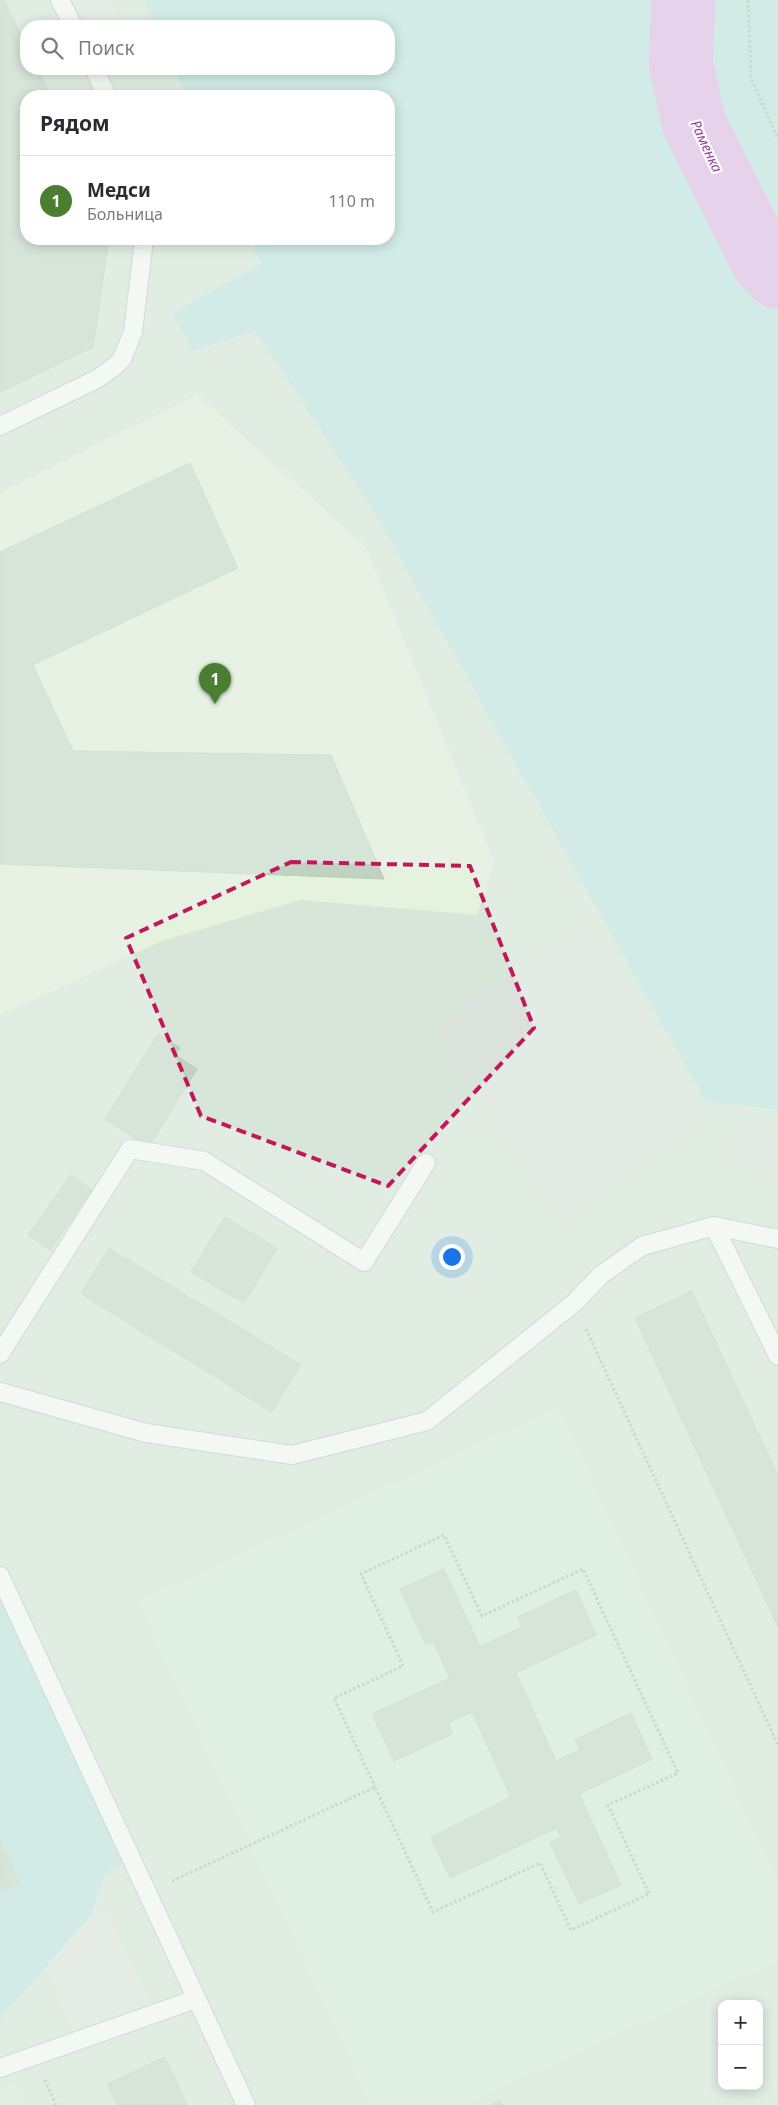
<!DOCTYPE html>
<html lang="ru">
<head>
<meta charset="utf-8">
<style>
	body { margin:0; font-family:"Noto Sans",sans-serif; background:#f7f7f7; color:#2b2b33 }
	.controls { position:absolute; right:15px; bottom:15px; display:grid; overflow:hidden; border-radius:10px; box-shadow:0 2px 12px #0003 }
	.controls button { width:45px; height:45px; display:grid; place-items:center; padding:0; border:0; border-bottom:1px solid #e1e1e2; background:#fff; color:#2b2b33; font:25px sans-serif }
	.you { position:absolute; left:451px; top:1256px; width:18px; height:18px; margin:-12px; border:4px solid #fff; border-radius:50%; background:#1a73e8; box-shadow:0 0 0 8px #1a73e833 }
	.badge { display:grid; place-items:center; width:32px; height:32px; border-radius:50%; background:#4a7e31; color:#fff; font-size:16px; font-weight:700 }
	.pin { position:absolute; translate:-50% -41px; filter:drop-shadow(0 1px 2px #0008) }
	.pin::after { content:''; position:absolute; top:26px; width:18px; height:15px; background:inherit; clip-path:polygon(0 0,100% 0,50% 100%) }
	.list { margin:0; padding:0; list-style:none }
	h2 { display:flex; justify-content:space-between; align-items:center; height:65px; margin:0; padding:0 20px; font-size:21px }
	h2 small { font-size:16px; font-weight:400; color:#7c7c81 }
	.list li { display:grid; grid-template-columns:32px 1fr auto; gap:15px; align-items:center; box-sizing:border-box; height:90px; padding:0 20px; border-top:1px solid #e1e1e2 }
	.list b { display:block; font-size:19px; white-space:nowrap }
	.list p { margin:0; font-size:16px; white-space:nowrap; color:#7c7c81 }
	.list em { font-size:16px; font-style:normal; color:#7c7c81 }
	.icon { flex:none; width:28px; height:28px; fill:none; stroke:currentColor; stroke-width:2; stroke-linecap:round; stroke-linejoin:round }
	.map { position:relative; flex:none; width:778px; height:2105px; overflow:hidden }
	.search { position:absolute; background:#fff; box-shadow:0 2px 12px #0003; left:20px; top:20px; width:375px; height:55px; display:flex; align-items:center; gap:12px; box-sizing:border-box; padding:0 18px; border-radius:20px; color:#7c7c81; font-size:19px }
	.panel { position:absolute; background:#fff; box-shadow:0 2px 12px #0003; left:20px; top:90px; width:375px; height:155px; border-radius:20px }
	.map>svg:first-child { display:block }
	.residential { fill:#d8e6da; fill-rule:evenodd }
	.industrial { fill:#dae2db }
	.education { fill:#d4ead9 }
	.medical { fill:#e5f2de }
	.green { fill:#b6e3e0 }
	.parking { fill:#e0e5e1 }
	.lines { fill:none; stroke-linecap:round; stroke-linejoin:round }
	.river { stroke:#e3ace9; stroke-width:64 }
	.building { fill:#c0d3c2; stroke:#b4cdb6 }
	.service-casing { stroke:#afc0b2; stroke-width:20 }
	.path { stroke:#9fbea3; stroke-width:3; stroke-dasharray:2.5 2.5; stroke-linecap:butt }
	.service { stroke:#fff; stroke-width:18 }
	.marked { fill:none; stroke:#c2185b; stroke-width:4; stroke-dasharray:10 6; stroke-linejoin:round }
	.labels { text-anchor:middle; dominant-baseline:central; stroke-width:4.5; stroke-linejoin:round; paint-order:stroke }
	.water-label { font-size:14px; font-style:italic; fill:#9d3ca7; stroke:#fff }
</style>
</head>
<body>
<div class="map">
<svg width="778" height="2105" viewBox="0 0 778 2105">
	<rect width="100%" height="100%" fill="#e9f3eb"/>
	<path class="residential" d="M0,0H144L155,26H26V69H174L187,96H26V239H250L261,264L172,313L192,350L255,331L373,510L705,1101L778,1110V2105H0ZM722,2004H759V2086H722Z"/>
	<g class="industrial">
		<path d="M593,917L711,1121L562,1224L431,1027Z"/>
		<path d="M739,1113L778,1125V1180L723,1163Z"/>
	</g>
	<g class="education">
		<path d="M558,1407L778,1883V1960L465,2105H371L138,1602Z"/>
		<path d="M18,2083L28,2105H0V2091Z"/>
	</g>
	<path class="medical" d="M197,395L366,547L494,861L477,915L300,900L162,941L0,1015V493Z"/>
	<g class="green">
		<path d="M144,0H778V1110L705,1101L373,510L255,331L192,351L172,313L261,264L250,239H389V96H187L174,69H389V26H155Z"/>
		<path d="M0,1576L132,1861L106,1872L91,1915L0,2019V1891L19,1882L0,1842Z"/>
	</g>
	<g class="parking">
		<path d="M75,0H111L124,26H88Z"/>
		<path d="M108,1911L154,2014L77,2041L46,1967L91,1915Z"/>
	</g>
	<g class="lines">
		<path class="river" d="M683,0L681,65L694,123L764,263L778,277"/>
	</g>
	<g class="building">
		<path d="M0,0H4L26,46V69H37L51,96H26V239H109L93,347L0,392Z"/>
		<path d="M190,463L238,568L33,665L73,751L331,755L384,879L0,864V552Z"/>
		<path d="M158,1034L180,1048L175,1055L197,1069L149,1147L105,1119Z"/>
		<path d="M71,1175L92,1190L50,1250L28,1235Z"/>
		<path d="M225,1217L277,1248L244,1303L191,1272Z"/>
		<path d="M109,1248L301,1365L272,1412L81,1294Z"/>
		<path d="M692,1291L778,1476V1627L635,1318Z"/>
		<path d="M444,1569L480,1647L522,1627L518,1617L576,1590L596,1635L516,1673L556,1761L580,1750L575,1740L631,1713L652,1759L579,1794L621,1885L579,1904L550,1842L561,1837L557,1828L450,1878L431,1837L511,1797L472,1712L448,1723L452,1734L394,1761L372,1714L450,1678L433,1642L426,1645L400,1589Z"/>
		<path d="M0,1842L19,1882L0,1891Z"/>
		<path d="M165,2057L187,2105H117L107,2084Z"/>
		<path d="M500,2100L503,2105H491Z"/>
	</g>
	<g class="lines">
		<g class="service-casing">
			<g id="service">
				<path d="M60,0L73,26"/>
				<path d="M94,69L107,96"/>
				<path d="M0,426L97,379L114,367L122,359L133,332L144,239"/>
				<path d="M714,1226L778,1356"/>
				<path d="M0,1354L130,1149L204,1161L364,1262L426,1163"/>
				<path d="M0,1392L146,1433L292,1455L427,1421L574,1303L601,1275L642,1246L714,1226L778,1239"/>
				<path d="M0,1576L246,2105"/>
				<path d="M0,2068L196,1999"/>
			</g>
		</g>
		<g class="path">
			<path d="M748,0L751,78L778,139"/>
			<path d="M586,1329L778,1745"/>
			<path d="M172,1881L375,1787L433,1912L540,1863L571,1930L649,1894L608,1805L678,1773L583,1569L482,1616L444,1535L361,1574L403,1666L334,1698L375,1787"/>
			<path d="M45,2080L56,2105"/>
		</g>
		<use href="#service" class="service"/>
	</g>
	<path d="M0 0H778V2105H0ZM291,862L470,866L534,1028L388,1186L201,1116L126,938Z" fill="#e9f3eb" fill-opacity=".55" fill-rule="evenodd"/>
	<path class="marked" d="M291,862L470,866L534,1028L388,1186L201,1116L126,938Z"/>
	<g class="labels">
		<g class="water-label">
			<text transform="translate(707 146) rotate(65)">Раменка</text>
		</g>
	</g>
</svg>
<div class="controls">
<button>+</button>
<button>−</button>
</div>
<div class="you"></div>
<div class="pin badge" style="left:215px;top:704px">1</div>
<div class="search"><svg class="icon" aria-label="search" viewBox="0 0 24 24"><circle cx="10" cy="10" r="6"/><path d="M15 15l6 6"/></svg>Поиск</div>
<section class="panel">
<h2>Рядом<small></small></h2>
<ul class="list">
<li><span class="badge">1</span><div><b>Медси</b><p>Больница</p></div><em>110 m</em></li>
</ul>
</section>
</div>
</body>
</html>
